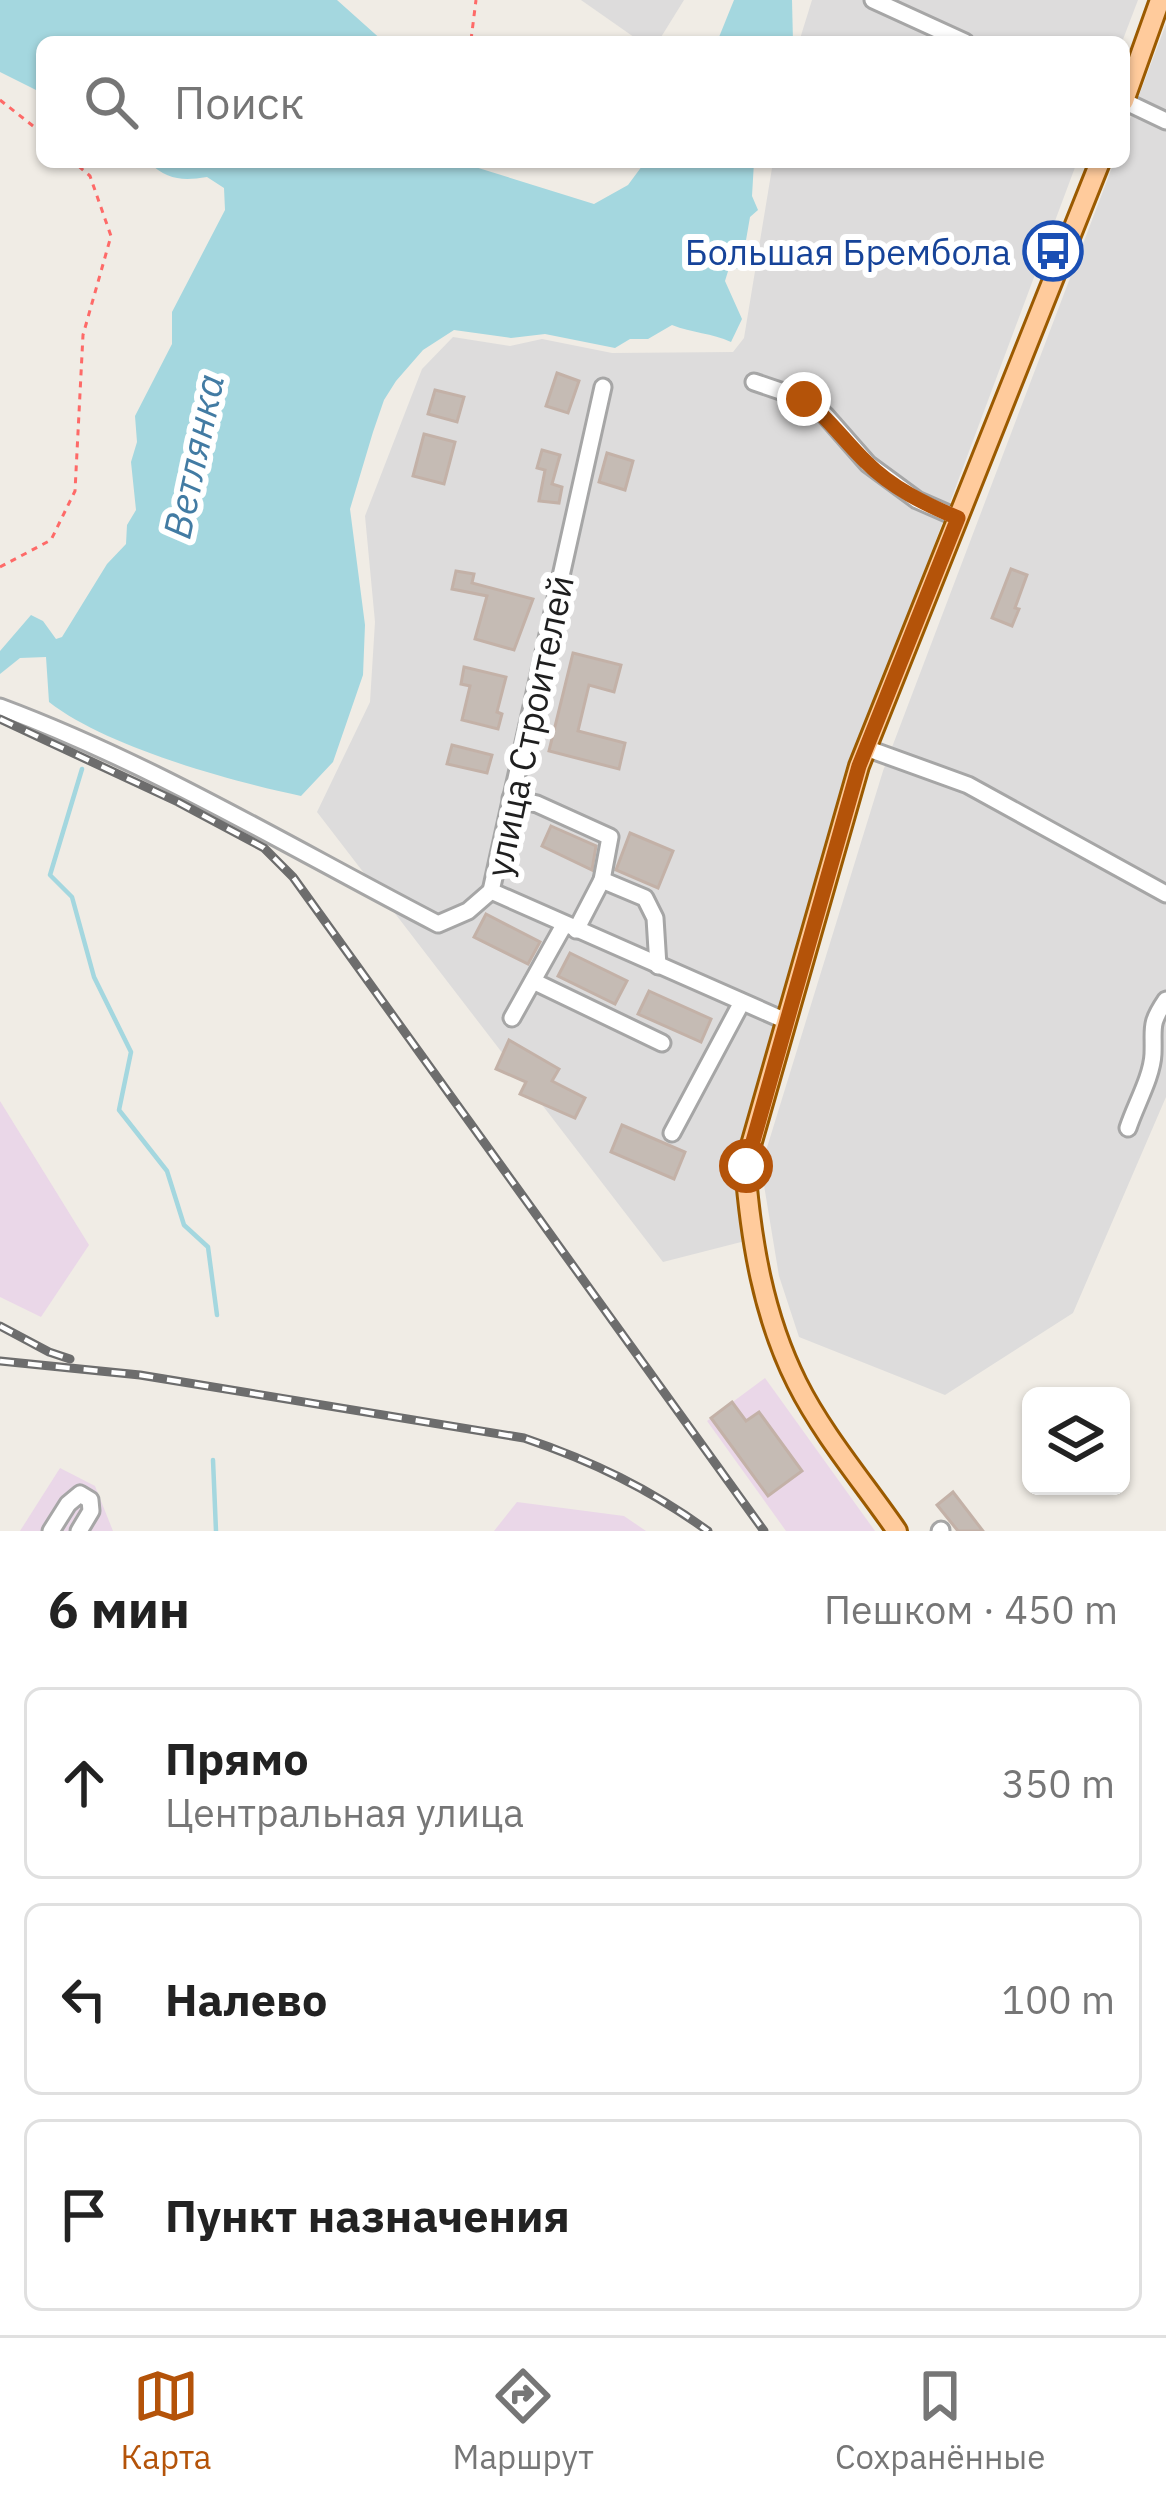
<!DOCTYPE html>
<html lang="ru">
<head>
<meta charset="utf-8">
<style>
	body { margin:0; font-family:"IBM Plex Sans",sans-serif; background:#f6f6f6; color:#222 }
	.controls { position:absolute; right:36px; bottom:36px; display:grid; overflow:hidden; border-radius:18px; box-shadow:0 3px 9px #0004 }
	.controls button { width:108px; height:108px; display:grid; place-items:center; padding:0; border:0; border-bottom:3px solid #e0e0e0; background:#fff; color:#222; font:60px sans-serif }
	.stop { position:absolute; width:36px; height:36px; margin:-27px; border:9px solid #b45309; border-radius:50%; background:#fff }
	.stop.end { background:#b45309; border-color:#fff; box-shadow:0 3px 12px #0008 }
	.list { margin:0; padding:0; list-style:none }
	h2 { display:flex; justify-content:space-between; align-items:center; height:156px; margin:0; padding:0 48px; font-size:51px }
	h2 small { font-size:39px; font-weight:400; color:#767676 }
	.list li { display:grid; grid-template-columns:78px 1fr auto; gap:36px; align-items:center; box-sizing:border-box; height:192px; margin:0 24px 24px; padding:0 24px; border:3px solid #e0e0e0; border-radius:18px }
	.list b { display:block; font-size:45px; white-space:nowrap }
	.list p { margin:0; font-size:39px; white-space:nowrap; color:#767676 }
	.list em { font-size:39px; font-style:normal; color:#767676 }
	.icon { flex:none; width:66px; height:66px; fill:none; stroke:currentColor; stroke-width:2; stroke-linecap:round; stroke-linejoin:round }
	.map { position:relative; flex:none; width:1166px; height:1531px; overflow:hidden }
	.search { position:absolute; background:#fff; box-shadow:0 3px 9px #0004; left:36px; right:36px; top:36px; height:132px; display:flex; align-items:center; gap:30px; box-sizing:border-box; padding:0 42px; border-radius:18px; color:#767676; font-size:45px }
	.sheet { height:804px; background:#fff }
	nav { display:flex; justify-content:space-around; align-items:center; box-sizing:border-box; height:168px; border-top:3px solid #e0e0e0; background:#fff; font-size:33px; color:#767676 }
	nav a { display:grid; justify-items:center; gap:6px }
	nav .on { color:#b45309 }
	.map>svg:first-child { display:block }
	.residential { fill:#dddcdc }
	.industrial { fill:#ead7e8 }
	.water { fill:#a4d7df }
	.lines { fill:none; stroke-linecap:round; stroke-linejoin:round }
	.stream { stroke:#a4d7df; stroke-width:4.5 }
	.building { fill:#c5bbb4; stroke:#c3b1a7; stroke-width:3 }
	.minor-casing { stroke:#a6a6a6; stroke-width:21 }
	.major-casing { stroke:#9b5a00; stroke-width:24 }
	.path { stroke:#fe6a68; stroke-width:3; stroke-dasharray:6 6; stroke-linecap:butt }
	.minor { stroke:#fff; stroke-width:15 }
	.major { stroke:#ffcb9c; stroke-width:18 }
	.rail-casing { stroke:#6d6d6d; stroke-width:9 }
	.rail { stroke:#fff; stroke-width:4.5; stroke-dasharray:14; stroke-linecap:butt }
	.route { stroke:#b45309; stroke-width:15 }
	.labels { text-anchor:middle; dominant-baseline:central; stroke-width:12; stroke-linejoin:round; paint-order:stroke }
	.transit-label { font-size:36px; fill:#164399; stroke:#fff; text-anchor:end }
	.street-label { font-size:36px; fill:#1f1f1f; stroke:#fff }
	.water-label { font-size:39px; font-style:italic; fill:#427ba3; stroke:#fff }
</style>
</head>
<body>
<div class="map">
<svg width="1166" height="1531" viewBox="0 0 1166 1531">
	<rect width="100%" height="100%" fill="#f0ece5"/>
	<g class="residential">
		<path d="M581,0H684L658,42H641Z"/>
		<path d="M812,0H1138L1122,42H799Z"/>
		<path d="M1166,24V1097L1073,1313L945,1395L799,1337L779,1276L761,1167L883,771L1114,162H1124V135Z"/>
		<path d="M773,162H1077L852,765L734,1162L749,1240L663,1262L317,812L370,702L375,622L365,516L422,369L453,337L510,346L542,339L612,353L733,352L744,338Z"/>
	</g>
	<g class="industrial">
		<path d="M0,1101L89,1245L41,1317L0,1297Z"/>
		<path d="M765,1378L875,1531H786L707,1421Z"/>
		<path d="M60,1468L95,1486L113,1531H20Z"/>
		<path d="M517,1502L624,1516L646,1531H494Z"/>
	</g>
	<g class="water">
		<path d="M0,0H337L384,42H42V93L0,72Z"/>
		<path d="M734,0H792L793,42H717Z"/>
		<path d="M148,162H459L594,204L628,185L645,162H754L752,196L758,210L750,217L741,269L729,268L725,281L742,319L731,342C712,333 692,333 672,325L648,339H630L615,348L545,334L511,338L454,330L423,350L396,381L384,400L373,432L350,509L365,625L363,675L333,762L301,796C229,781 105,746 49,702L46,657L20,658L0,674V651L31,615L43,621L56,639L62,637L107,564L126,544L127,525L136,510L131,462L137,442L135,416L172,344V312L225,210L224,188L207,177C182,181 168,180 148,162Z"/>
	</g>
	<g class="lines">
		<g class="stream">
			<path d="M82,769L50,875L72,897L94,977L131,1052L119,1110L167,1171L184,1225L208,1247L217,1315"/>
			<path d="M213,1460L216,1531"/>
		</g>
	</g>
	<g class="building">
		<path d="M557,373L579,381L568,413L546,406Z"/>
		<path d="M435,390L464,397L457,422L428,414Z"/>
		<path d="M424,434L455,442L444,484L413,476Z"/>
		<path d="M542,450L560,455L552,484L562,487L559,503L539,501L545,470L537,468Z"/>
		<path d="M607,453L633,461L625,490L599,482Z"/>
		<path d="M1011,569L1027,575L1015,608L1019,609L1012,626L992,618Z"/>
		<path d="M456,571L474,574L472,583L533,599L514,650L475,639L487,596L452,589Z"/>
		<path d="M573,653L621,665L614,692L589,685L578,731L625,743L619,769L549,751Z"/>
		<path d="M464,667L506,677L497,712L502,714L498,729L462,720L470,686L461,684Z"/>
		<path d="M452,745L492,755L487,773L447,764Z"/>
		<path d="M551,826L596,846L592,870L542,846Z"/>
		<path d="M630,833L673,851L658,888L616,870Z"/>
		<path d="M486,914L540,942L528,964L474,937Z"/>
		<path d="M570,953L627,981L615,1004L558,976Z"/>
		<path d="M649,991L711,1019L701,1042L638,1014Z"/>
		<path d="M509,1040L559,1069L552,1081L585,1098L575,1118L520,1094L526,1082L496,1069Z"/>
		<path d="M622,1125L685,1152L674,1179L611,1152Z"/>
		<path d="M732,1402L746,1421L759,1412L802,1471L768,1496L711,1418Z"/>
		<path d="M953,1492L983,1531H958L937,1505Z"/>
	</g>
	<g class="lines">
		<g class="minor-casing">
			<g id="minor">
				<path d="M873,0L965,42"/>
				<path d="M1124,101L1166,121"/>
				<path d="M754,382L804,399L825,415L868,464L917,500L958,518"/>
				<path d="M603,387L491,891L786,1021"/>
				<path d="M0,707C153,764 293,849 438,924L468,911L491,891"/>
				<path d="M866,748L968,785L1166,894"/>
				<path d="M511,798L537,804L610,837L602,880"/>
				<path d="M576,930L602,880L645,898L655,918L658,966"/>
				<path d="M533,981L662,1043"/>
				<path d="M512,1018L564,925"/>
				<path d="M1128,1128C1135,1106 1152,1077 1153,1054C1154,1027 1149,1025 1166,1000"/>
				<path d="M672,1133L742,1002"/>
				<path d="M51,1531L68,1504L80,1494L90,1500L91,1511L79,1531"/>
				<path d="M940,1531L941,1530"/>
			</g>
		</g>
		<g class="major-casing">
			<g id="major">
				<path d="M1124,101L1160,0"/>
				<path d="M897,1531C864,1483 823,1435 797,1383C763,1315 751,1241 745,1166L859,766L1100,162"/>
			</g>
		</g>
		<g class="path">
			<path d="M471,40L476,0"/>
			<path d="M0,100L42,133"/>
			<path d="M0,567L51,540L75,491L83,335L111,236L90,176L74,162"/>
		</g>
		<use href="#minor" class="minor"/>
		<use href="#major" class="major"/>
		<g class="rail-casing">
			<g id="rail">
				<path d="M0,719L178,802L264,848L293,877L764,1531"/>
				<path d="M0,1326L49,1352L70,1359"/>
				<path d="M0,1361L140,1375L524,1438C592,1461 650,1489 708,1531"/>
			</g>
		</g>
		<use href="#rail" class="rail"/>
	</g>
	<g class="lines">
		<path class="route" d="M746,1166L859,766L958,518C925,504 892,488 866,462C844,441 828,417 804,399"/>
	</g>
	<defs>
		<g id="bus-ring" transform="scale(3)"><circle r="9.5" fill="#fff" stroke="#1a4fb4" stroke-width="1.5"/><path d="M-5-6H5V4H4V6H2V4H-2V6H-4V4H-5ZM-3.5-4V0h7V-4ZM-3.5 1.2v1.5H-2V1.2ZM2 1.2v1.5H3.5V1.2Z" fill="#1a4fb4"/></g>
	</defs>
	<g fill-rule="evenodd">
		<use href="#bus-ring" x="1053" y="251"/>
	</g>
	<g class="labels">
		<g class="transit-label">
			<text x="1011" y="251">Большая Брембола</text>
		</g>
		<g class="street-label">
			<text transform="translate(529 726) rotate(-78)">улица Строителей</text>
		</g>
		<g class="water-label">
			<text transform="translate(193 456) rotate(-78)">Ветлянка</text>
		</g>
	</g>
</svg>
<div class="controls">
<button><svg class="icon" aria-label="layers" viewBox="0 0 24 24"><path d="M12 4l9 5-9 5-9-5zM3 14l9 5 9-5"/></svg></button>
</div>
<div class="stop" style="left:746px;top:1166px"></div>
<div class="stop end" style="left:804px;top:399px"></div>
<div class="search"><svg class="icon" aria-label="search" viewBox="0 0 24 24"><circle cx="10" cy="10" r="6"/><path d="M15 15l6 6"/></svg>Поиск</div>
</div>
<section class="sheet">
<h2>6 мин<small>Пешком · 450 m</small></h2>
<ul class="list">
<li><svg class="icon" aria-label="ahead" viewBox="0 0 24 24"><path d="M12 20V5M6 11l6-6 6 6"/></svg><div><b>Прямо</b><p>Центральная улица</p></div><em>350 m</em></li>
<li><svg class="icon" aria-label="left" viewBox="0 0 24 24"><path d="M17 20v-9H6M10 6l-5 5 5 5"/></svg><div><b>Налево</b></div><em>100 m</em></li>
<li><svg class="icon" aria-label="arrive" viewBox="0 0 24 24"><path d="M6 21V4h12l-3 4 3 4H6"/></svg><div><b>Пункт назначения</b></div></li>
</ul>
</section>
<nav>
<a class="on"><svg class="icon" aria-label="map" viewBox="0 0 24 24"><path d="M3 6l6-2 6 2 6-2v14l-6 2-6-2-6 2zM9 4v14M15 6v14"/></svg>Карта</a>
<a><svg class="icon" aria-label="directions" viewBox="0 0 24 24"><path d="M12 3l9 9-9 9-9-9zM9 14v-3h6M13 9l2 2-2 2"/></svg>Маршрут</a>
<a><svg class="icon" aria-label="saved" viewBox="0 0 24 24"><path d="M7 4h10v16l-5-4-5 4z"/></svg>Сохранённые</a>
</nav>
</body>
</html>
